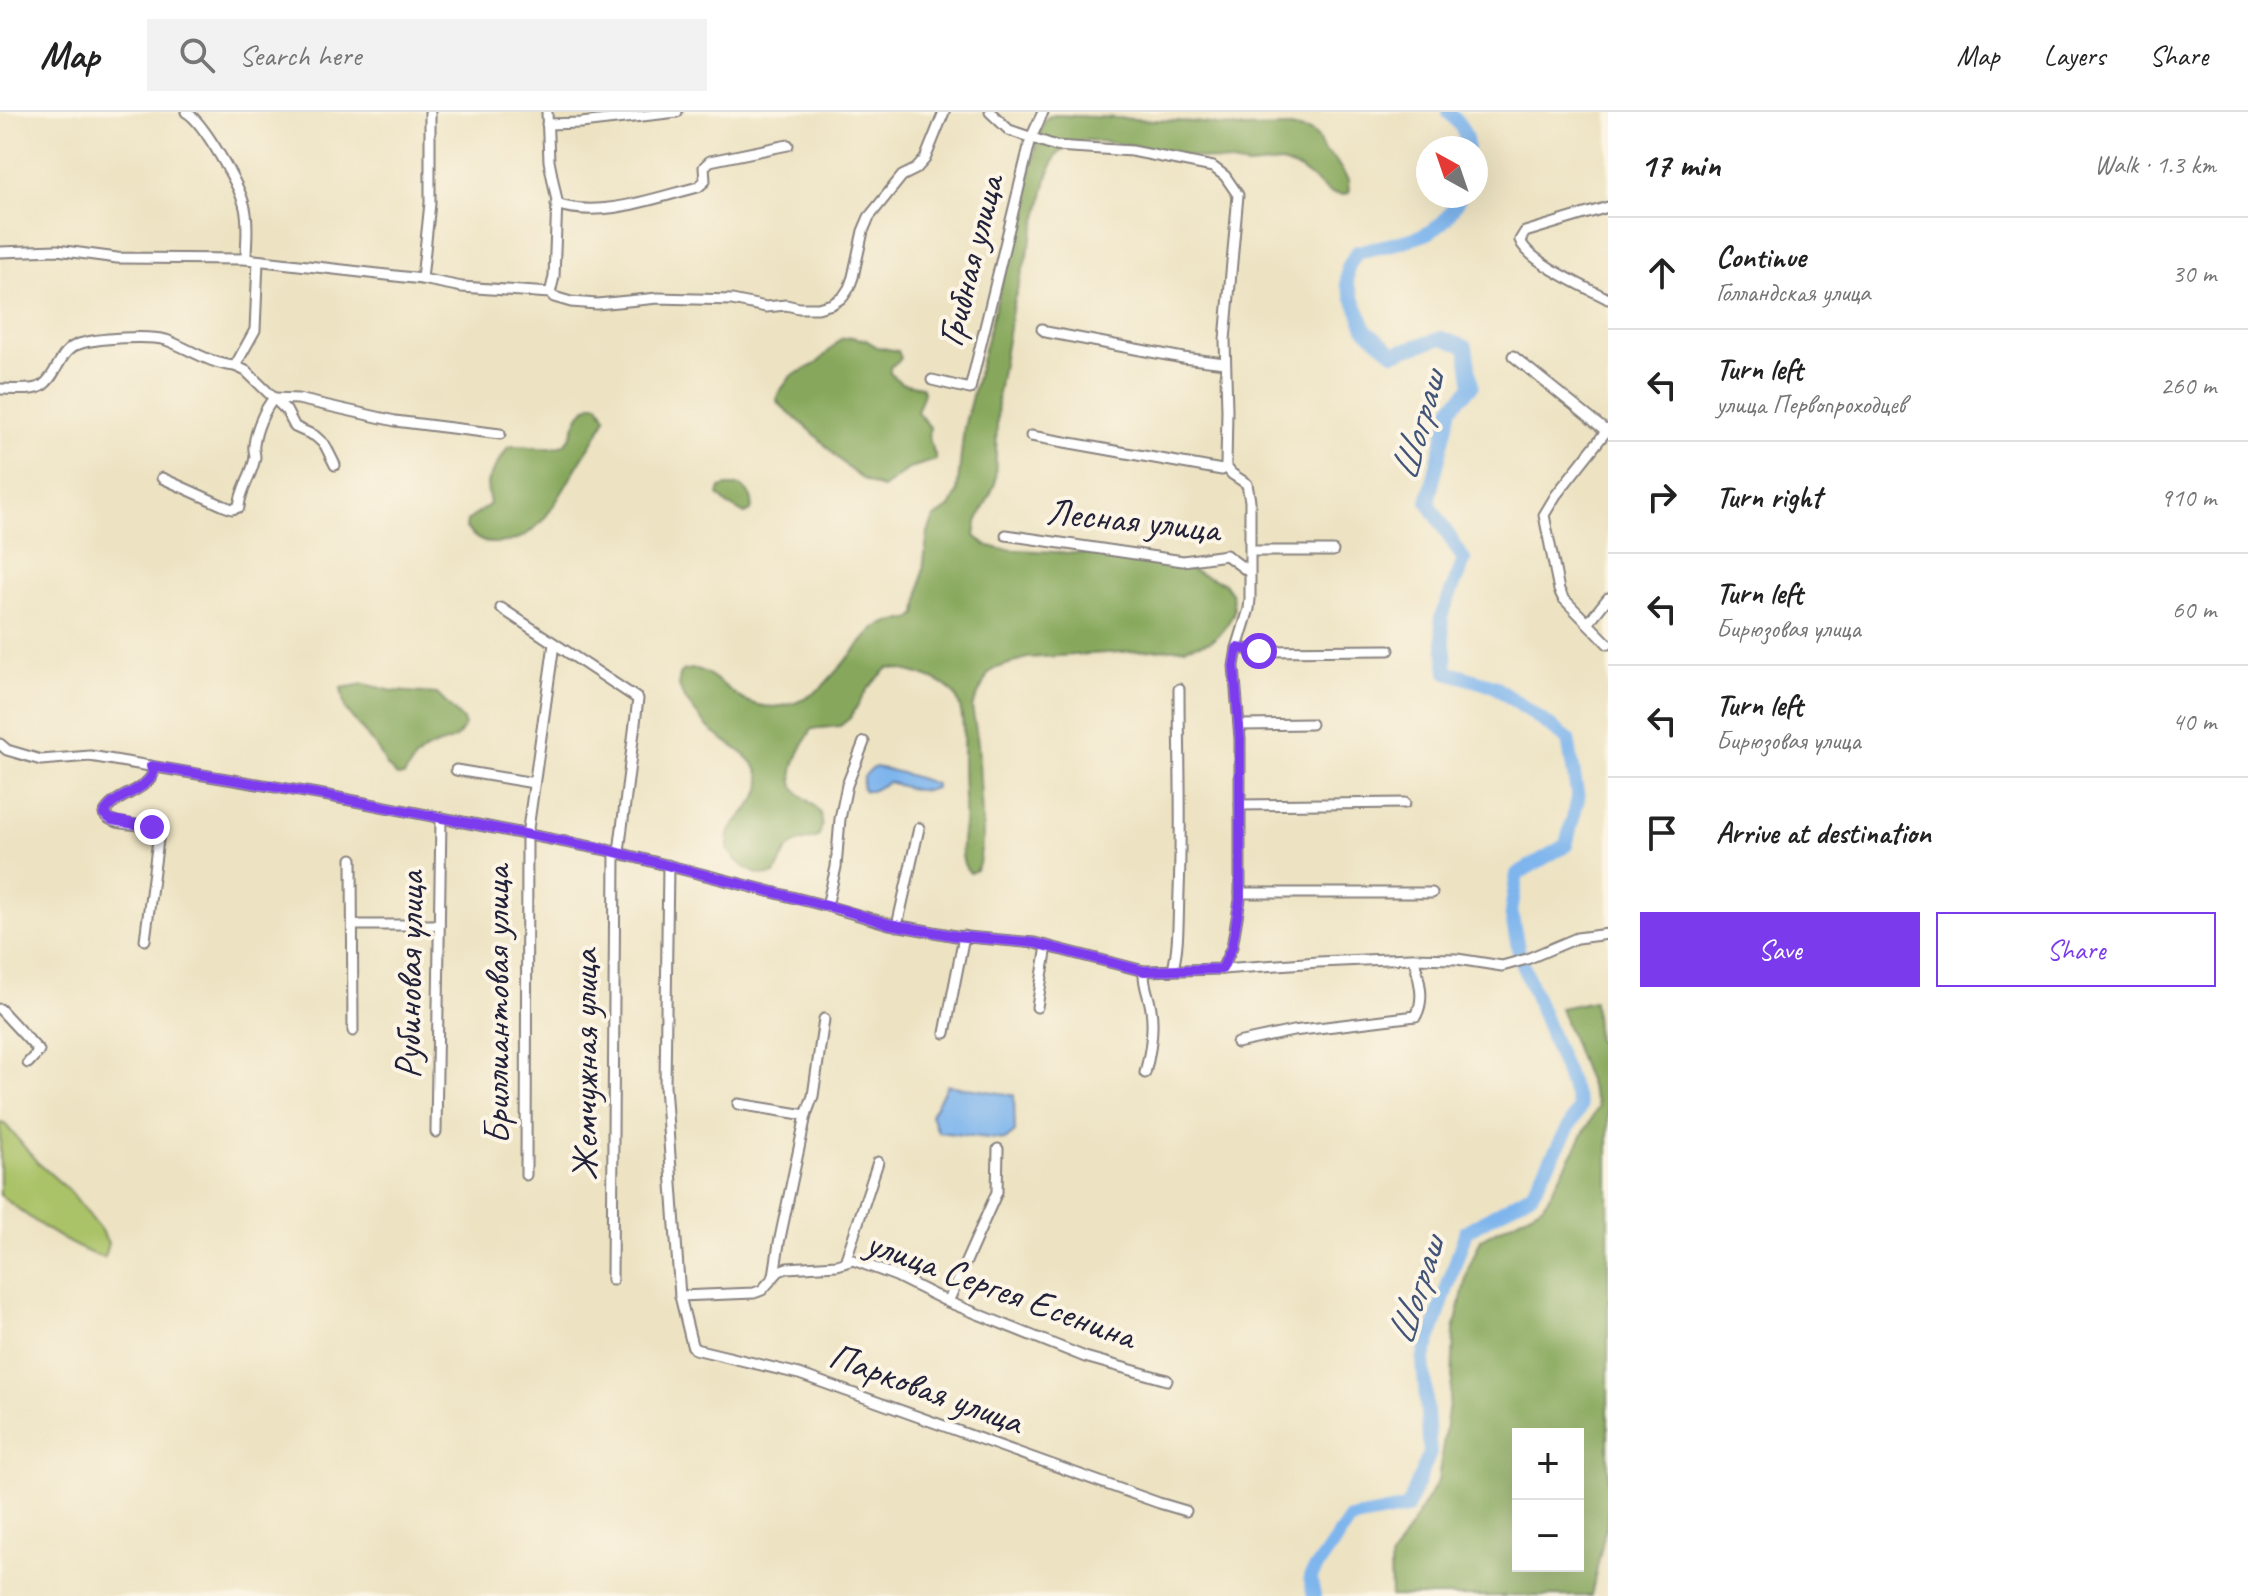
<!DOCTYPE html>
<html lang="en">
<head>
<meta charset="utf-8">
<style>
	body { margin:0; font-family:Caveat,sans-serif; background:#f2f2f2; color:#222 }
	.controls { position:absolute; right:24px; bottom:24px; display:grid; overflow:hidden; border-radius:0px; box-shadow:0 8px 32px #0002 }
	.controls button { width:72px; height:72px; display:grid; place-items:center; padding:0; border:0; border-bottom:2px solid #e0e0e0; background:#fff; color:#222; font:40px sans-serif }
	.compass { position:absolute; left:1416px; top:24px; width:72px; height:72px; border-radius:50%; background:#fff; box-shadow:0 8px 32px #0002; rotate:320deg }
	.stop { position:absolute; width:24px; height:24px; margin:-18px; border:6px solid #7c3aed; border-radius:50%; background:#fff }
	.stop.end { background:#7c3aed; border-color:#fff; box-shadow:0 2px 8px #0008 }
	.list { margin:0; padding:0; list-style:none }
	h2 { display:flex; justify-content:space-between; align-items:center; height:104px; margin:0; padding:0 32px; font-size:34px }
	h2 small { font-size:26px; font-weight:400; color:#767676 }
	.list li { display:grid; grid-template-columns:52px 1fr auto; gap:24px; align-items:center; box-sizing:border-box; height:112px; padding:0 32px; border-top:2px solid #e0e0e0 }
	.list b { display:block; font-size:30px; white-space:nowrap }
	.list p { margin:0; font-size:26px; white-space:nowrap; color:#767676 }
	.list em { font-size:26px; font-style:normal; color:#767676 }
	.actions { display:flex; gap:16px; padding:24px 32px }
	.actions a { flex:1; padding:18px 0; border:2px solid #7c3aed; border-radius:0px; text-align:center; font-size:28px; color:#7c3aed }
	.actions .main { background:#7c3aed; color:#fff }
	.icon { flex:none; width:44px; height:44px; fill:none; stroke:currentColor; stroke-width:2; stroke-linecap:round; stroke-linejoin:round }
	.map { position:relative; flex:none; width:1608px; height:1484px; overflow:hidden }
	header { display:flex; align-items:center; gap:48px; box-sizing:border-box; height:112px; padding:0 40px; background:#fff; border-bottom:2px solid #e0e0e0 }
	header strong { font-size:38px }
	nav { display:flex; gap:44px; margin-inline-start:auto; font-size:28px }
	.search { width:560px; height:72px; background:#f2f2f2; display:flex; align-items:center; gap:20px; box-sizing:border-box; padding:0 28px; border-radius:0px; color:#767676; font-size:30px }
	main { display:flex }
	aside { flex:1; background:#fff }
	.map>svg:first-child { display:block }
	.green { fill:#aac268; stroke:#667252; stroke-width:2 }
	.forest { fill:#87a85c; stroke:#54654c; stroke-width:2; fill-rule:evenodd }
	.water { fill:#7eb5ed; stroke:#506c94; stroke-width:2 }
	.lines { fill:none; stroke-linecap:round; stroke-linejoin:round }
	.river { stroke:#7eb5ed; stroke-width:14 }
	.minor-casing { stroke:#88827f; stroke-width:13 }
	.minor { stroke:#fff; stroke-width:9 }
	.route { stroke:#7c3aed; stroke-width:10 }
	.labels { text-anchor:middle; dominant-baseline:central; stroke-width:8; stroke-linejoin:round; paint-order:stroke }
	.street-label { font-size:38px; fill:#22223b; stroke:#fcf5e5 }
	.water-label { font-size:40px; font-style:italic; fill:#425579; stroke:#fcf5e5 }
</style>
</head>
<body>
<header>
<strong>Map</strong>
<div class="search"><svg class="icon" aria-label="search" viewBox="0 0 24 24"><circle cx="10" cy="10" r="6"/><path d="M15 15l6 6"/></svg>Search here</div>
<nav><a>Map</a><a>Layers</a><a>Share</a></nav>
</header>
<main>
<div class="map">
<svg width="1608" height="1484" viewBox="0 0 1608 1484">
	<rect width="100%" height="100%" fill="#fcf5e5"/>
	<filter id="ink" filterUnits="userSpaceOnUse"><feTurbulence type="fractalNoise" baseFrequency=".0125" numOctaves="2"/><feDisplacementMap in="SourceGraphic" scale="16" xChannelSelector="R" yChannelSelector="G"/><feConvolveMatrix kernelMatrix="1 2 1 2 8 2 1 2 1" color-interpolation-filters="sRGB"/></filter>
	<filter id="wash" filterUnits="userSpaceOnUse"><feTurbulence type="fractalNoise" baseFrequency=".006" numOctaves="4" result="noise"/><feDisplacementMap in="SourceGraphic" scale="32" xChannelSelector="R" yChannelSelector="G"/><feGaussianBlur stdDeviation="1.8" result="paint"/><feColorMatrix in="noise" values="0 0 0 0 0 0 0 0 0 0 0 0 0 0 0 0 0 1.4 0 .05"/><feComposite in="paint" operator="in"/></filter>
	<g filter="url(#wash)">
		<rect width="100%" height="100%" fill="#ede3c3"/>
		<path class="green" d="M0,1010L6,1013L37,1050L71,1080L100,1117L108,1131L104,1146C66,1134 32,1108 0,1083Z"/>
		<g class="forest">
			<path d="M1055,3L1196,10L1240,16L1291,15L1312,20L1318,26L1323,38L1336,49L1348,68L1349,81L1343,83L1330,81L1301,58L1282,51L1248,54L1106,30L1085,28L1072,30L1056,44L1048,62L1039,102L1013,192L998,281L995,372L977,410L975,424L986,433L1000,437L1144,445L1168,449L1224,471L1232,482L1234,496L1233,503L1222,520L1211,529L1185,536L1027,546L994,557L988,562L972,595L978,631L983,723L979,752L976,758L970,761C958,751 962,727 964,713C965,692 963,672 963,651C963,631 965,608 958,589C950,567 908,558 888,556L868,576L850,606L840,614L812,617C803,633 790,652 793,671C797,690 834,692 818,725C787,733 789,732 775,762C757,768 737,752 728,738C728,732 727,725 730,720C739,701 769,685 759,661C751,642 728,633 713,620C702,610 694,599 685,587C679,578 676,569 682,559C686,558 691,557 695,557C710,558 730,581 744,588C771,601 800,594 822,575L875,516L889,510L911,507L917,502L928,420L934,406L951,394L957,381L964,315L1043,10L1048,5Z"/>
			<path d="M852,225L866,228L877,235L898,239L901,246L897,251L890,255V261L901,271L922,275L924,281L917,300L930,315C927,334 934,333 936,348L910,356L883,376C852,368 833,339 810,318C799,308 787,301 777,289L778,282L791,264L816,252L841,227Z"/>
			<path d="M592,292H599L606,305C599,323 588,336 578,353C559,384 540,431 497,431C483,432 475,427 466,416L467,409L490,392C489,386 487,378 487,371C488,365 504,343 508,335C524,331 542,340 558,335C575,330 572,310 582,300C585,296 589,295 592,292Z"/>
			<path d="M727,374H741C750,381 755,388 751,399L745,402L727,392L718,383L720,376Z"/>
			<path d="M364,572L393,579L437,582L462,607L465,613C455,634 443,628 426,638C416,643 410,655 404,664H397L387,654L377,636L345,597L341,576Z"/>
			<path d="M1594,889L1597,928L1608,938V1405L1591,1484H1391L1390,1448L1438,1369L1452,1270L1454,1219L1468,1157L1481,1127L1544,1093L1598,995L1560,896ZM1518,1322H1578V1454H1518Z"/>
		</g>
		<g class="water">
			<path d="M875,655C897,659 914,664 935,672V676C920,682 904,675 889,670C879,673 874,682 863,678C860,668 866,660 875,655Z"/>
			<path d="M947,973L1014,983L1015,1020L1005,1028L938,1020L931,1003Z"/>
		</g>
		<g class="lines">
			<g class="river">
				<path d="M1449,0C1459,11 1467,21 1467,36"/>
				<path d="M1314,1484L1310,1465L1350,1407L1407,1396L1430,1341L1423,1248L1466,1119L1532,1081L1580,995L1520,846L1511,800L1517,762L1566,733L1578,687L1568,627L1494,574L1447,560L1441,505L1464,448L1428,390L1451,296L1472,274L1466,235L1442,226L1394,241L1366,218L1347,171L1348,155L1357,140C1378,135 1422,128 1437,115C1448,107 1454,95 1460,84"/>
			</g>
		</g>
	</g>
	<g filter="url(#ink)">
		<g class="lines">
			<g class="minor-casing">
				<g id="minor">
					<path d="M186,0C203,9 241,76 245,96C249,112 246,131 246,147"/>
					<path d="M547,0L549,49L557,89L554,165L550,181"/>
					<path d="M990,0L1009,18L1056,34L1132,39L1213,55L1225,64L1238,83L1225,228L1227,298L1226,355L1232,362L1247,372L1250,389V487L1249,497L1237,536L1234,554L1240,627V788L1232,835L1222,857"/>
					<path d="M547,12L581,11L677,0"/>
					<path d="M556,92C601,107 654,86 698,75L705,69L704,55L710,49L788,33"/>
					<path d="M1608,95L1525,120L1520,128C1528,150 1586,175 1608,187"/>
					<path d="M0,140L57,138L117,146L246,147L422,167L462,175L550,181L554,185L571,190L597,192L658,186L732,188L766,195L786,193L799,196H818L832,192L843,185L849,176L853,165L863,119L869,105L902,64L916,57L925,47L944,0"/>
					<path d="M422,167L430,91V0"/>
					<path d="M1042,217L1046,220L1183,246L1225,251"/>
					<path d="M1513,244L1606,319"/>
					<path d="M235,254L246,259L286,298L295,315L315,324L325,333L335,353"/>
					<path d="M932,268L970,277L1031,26L1043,0"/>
					<path d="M0,277C11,277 34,280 43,273C58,263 59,238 79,232C97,226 148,223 166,228C190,237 210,252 235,254L255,218L258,149"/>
					<path d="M1608,317L1556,383L1544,403L1559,478L1563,486L1608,532"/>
					<path d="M1031,324L1222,358L1226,355"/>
					<path d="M162,366L224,394L232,397L239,395C240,377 253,362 255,345C255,341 253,337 254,333C256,317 264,298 274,286L298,287L395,309L500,322"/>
					<path d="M1006,423L1183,449L1226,443L1249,460"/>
					<path d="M1251,439H1333"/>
					<path d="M501,496L638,587L619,740"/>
					<path d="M1588,511L1608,486"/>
					<path d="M1237,536L1259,539L1389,538"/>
					<path d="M1239,613L1311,612"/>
					<path d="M0,632L7,638L41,648L90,644L329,684L607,738L827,794L889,812L956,824L1035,831L1144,859L1222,857L1318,850L1410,846L1457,847L1502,854L1527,847L1577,826L1608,822"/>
					<path d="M456,658L534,671"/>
					<path d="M1240,693L1405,691"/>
					<path d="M352,747L353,919"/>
					<path d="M668,753L665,974L680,1184L692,1233L695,1237L799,1262L1159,1391L1186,1399"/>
					<path d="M1240,781H1432"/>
					<path d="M827,794L836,755L840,707L847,673L864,630"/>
					<path d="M353,813H439"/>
					<path d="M897,814L919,716"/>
					<path d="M145,828L159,720C144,708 115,717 104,702C114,682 142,682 153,662L151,654"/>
					<path d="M1173,858C1179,832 1178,806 1179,779C1182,712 1179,644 1179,577"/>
					<path d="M1144,859C1143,873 1149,883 1151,897C1154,917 1150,942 1145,961"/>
					<path d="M1037,895L1047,834"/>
					<path d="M0,897L39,939L28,951"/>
					<path d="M945,921L964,824"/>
					<path d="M1237,931L1293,919L1416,904C1426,885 1418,866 1414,846"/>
					<path d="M738,992L806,1003"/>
					<path d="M436,1020L441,707"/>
					<path d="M526,1063L527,724L554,532"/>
					<path d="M845,1150L878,1050"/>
					<path d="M774,1164L779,1131L806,1003L813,984L824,907"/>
					<path d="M612,1168L615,740"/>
					<path d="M680,1184L754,1181L762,1178L779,1159L787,1156L837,1153L853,1148L896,1164L948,1190L1085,1245L1167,1268"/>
					<path d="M948,1190L997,1080L998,1037"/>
				</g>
			</g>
			<use href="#minor" class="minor"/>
		</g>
	</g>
	<g class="lines" filter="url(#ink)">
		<path class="route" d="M152,715L112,708L104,702C114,682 142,682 153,662L151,654L329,684L607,738L843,798L889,812L956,824L1035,831L1144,859L1222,857L1232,835L1240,788V627L1234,554L1237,536L1259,539"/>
	</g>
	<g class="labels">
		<g class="street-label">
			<text transform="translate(970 149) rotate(-76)">Грибная улица</text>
			<text transform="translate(1133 408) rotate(6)">Лесная улица</text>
			<text transform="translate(409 863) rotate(-89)">Рубиновая улица</text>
			<text transform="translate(496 893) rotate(-90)">Бриллиантовая улица</text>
			<text transform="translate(584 953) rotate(-90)">Жемчужная улица</text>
			<text transform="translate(1001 1177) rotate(20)">улица Сергея Есенина</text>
			<text transform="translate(926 1276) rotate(20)">Парковая улица</text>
		</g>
		<g class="water-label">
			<text transform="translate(1418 314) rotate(-74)">Шограш</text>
			<text transform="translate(1416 1179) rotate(-72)">Шограш</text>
		</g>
	</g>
</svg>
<div class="controls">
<button>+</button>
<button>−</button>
</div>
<svg class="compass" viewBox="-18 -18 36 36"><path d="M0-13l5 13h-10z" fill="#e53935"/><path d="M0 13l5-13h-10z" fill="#767676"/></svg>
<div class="stop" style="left:1259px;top:539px"></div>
<div class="stop end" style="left:152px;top:715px"></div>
</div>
<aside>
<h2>17 min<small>Walk · 1.3 km</small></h2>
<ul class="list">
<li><svg class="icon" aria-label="ahead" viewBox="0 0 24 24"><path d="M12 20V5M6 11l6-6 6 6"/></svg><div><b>Continue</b><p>Голландская улица</p></div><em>30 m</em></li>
<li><svg class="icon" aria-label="left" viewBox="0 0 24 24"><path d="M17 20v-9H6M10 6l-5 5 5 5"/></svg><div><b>Turn left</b><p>улица Первопроходцев</p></div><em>260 m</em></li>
<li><svg class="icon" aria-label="right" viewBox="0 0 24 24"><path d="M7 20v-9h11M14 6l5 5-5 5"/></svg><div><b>Turn right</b></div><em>910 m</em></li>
<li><svg class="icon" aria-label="left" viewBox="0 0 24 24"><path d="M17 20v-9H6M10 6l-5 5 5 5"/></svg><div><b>Turn left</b><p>Бирюзовая улица</p></div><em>60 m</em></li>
<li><svg class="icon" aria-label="left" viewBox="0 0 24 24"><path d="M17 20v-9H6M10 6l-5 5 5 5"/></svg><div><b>Turn left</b><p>Бирюзовая улица</p></div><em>40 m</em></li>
<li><svg class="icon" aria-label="arrive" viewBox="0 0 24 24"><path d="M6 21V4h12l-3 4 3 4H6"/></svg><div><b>Arrive at destination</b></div></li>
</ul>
<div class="actions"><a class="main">Save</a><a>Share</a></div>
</aside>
</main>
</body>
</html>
